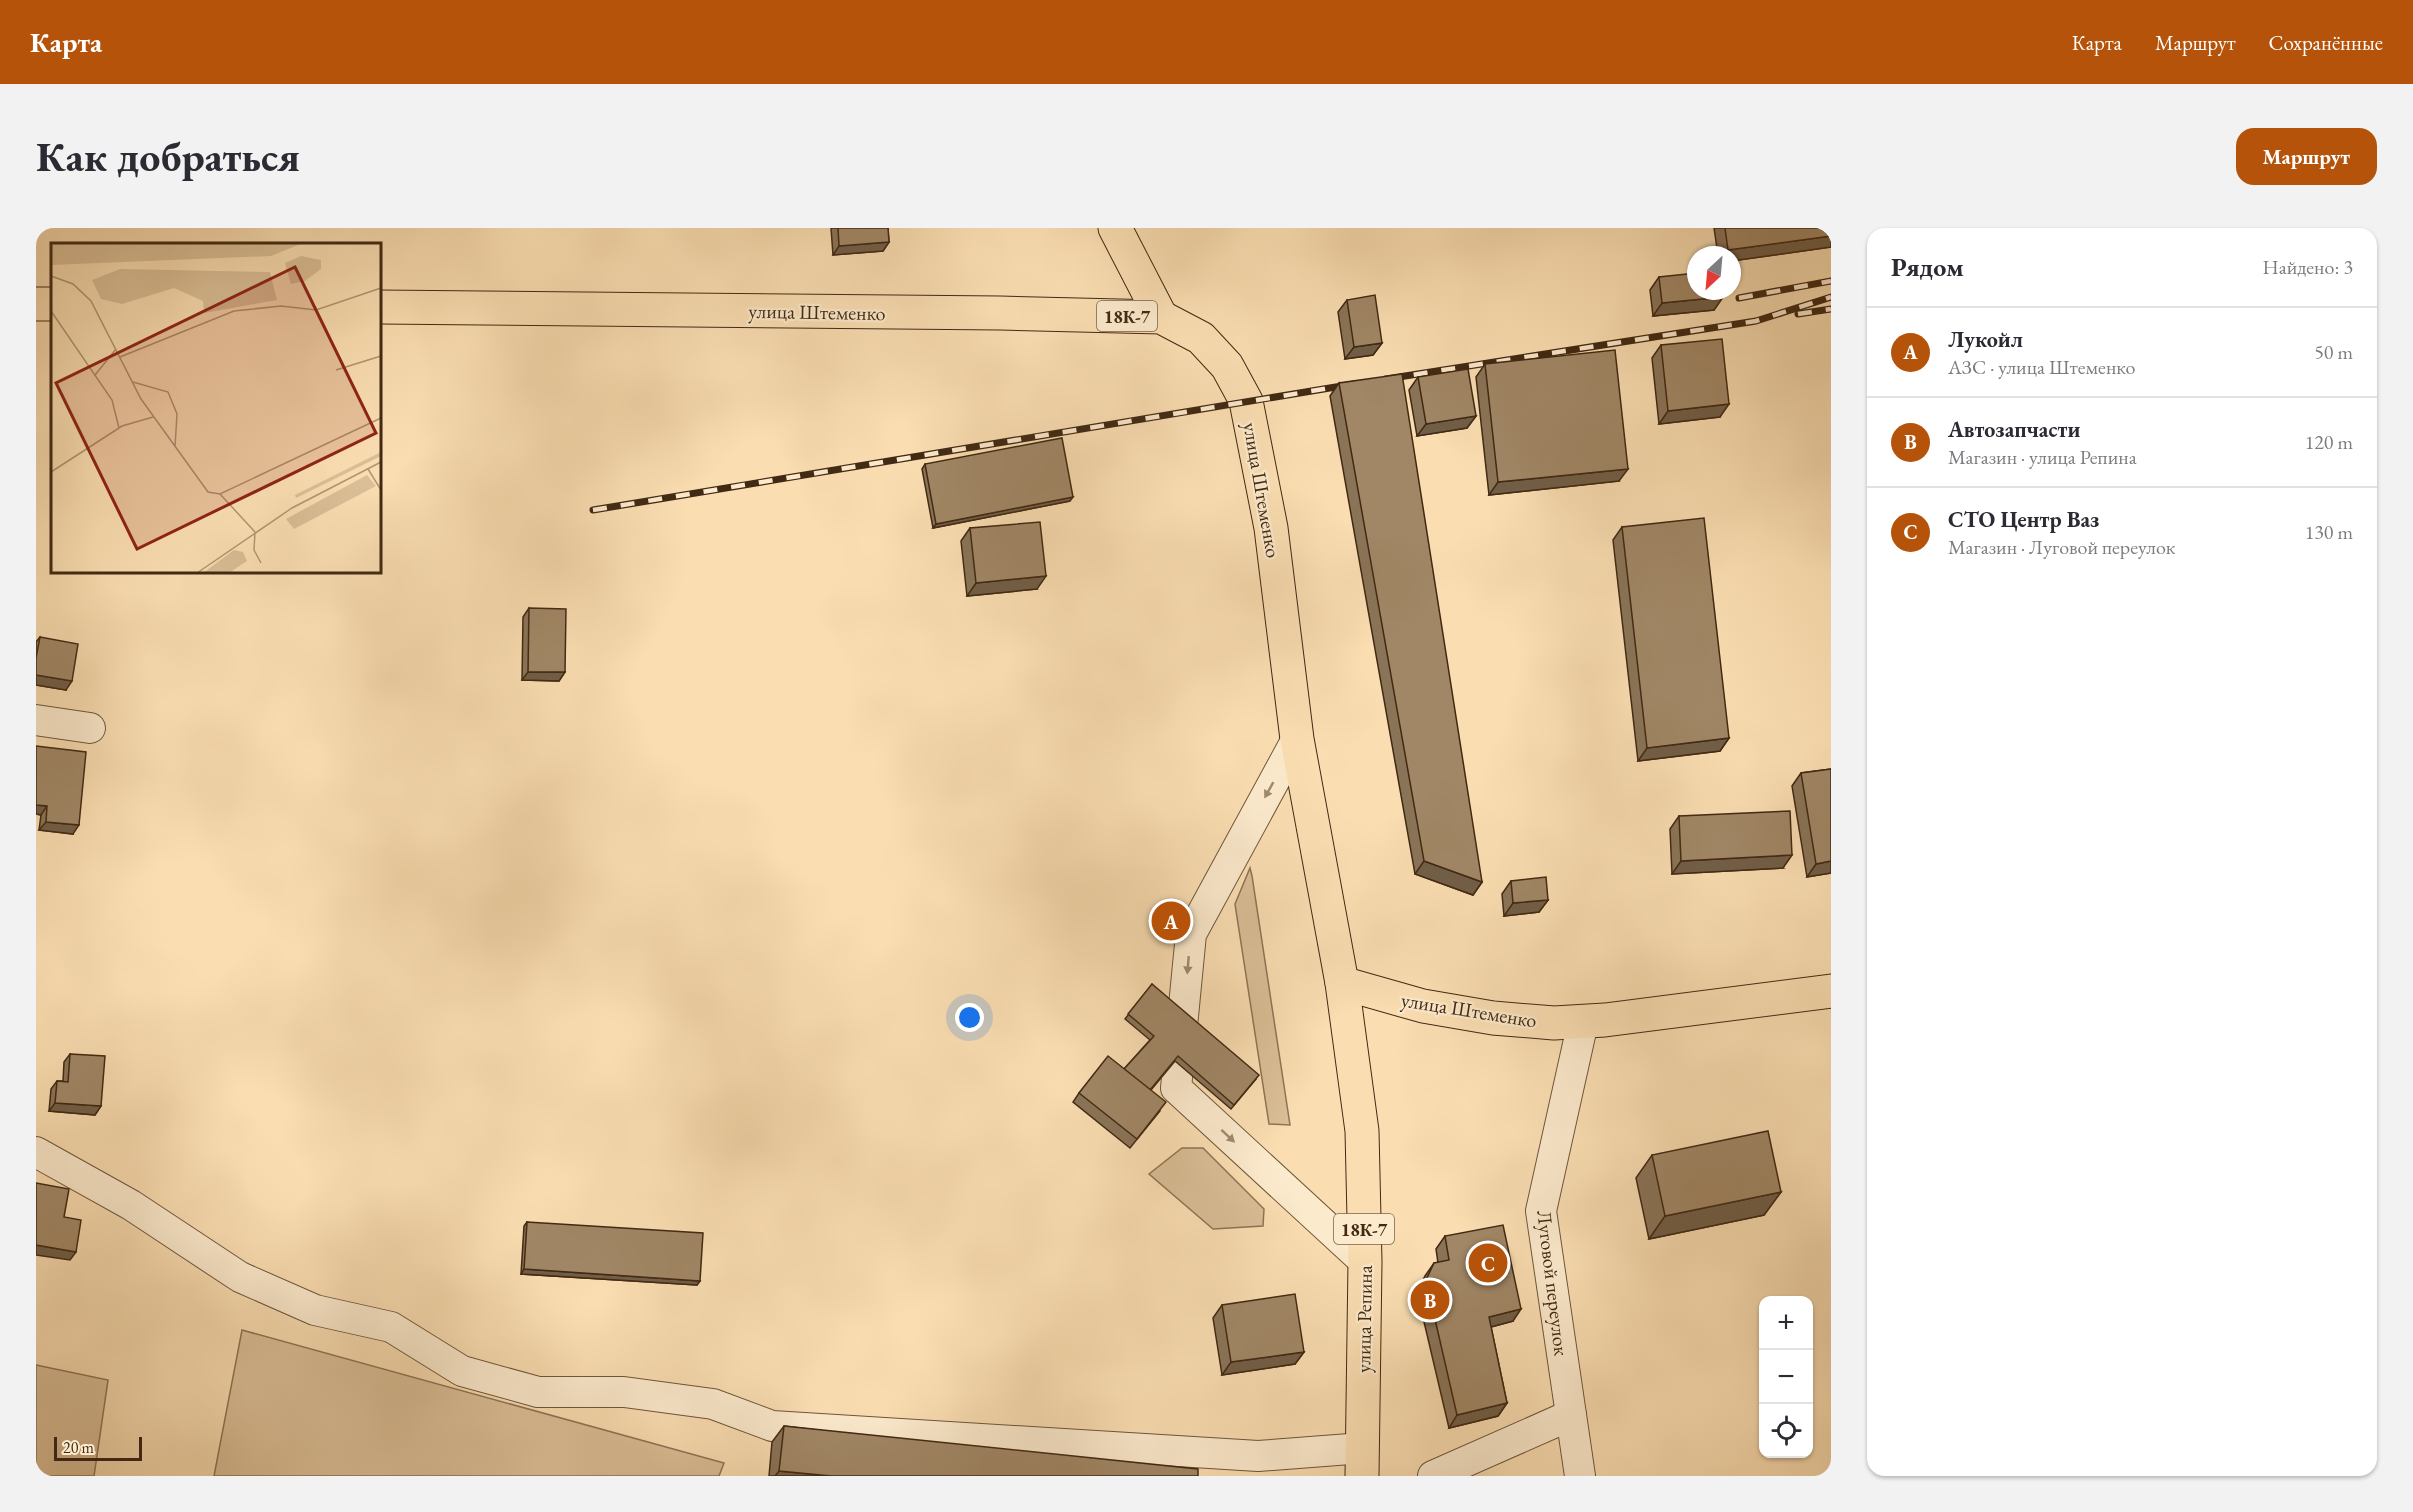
<!DOCTYPE html>
<html lang="ru">
<head>
<meta charset="utf-8">
<style>
	body { margin:0; font-family:"EB Garamond",serif; background:#f2f2f3; color:#2b2b33 }
	.controls { position:absolute; right:18px; bottom:18px; display:grid; overflow:hidden; border-radius:12px; box-shadow:0 2px 4px #0004 }
	.controls button { width:54px; height:54px; display:grid; place-items:center; padding:0; border:0; border-bottom:2px solid #e1e1e2; background:#fff; color:#2b2b33; font:30px sans-serif }
	.compass { position:absolute; left:1651px; top:18px; width:54px; height:54px; border-radius:50%; background:#fff; box-shadow:0 2px 4px #0004; rotate:206deg }
	.scale { position:absolute; left:18px; bottom:15px; width:88px; box-sizing:border-box; padding-left:6px; border:3px solid #412913; border-top:0; font-size:16px; line-height:21px; white-space:nowrap; color:#412913; -webkit-text-stroke:4px #fceacd; paint-order:stroke }
	.you { position:absolute; left:934px; top:790px; width:21px; height:21px; margin:-15px; border:4px solid #fff; border-radius:50%; background:#1a73e8; box-shadow:0 0 0 9px #1a73e833 }
	.badge { display:grid; place-items:center; width:39px; height:39px; border-radius:50%; background:#b45309; color:#fff; font-size:20px; font-weight:700 }
	.pin { position:absolute; translate:-50% -50%; border:3px solid #fff; box-shadow:0 2px 6px #0006 }
	.list { margin:0; padding:0; list-style:none }
	h2 { display:flex; justify-content:space-between; align-items:center; height:78px; margin:0; padding:0 24px; font-size:26px }
	h2 small { font-size:20px; font-weight:400; color:#7c7c81 }
	.list li { display:grid; grid-template-columns:39px 1fr auto; gap:18px; align-items:center; box-sizing:border-box; height:90px; padding:0 24px; border-top:2px solid #e1e1e2 }
	.list b { display:block; font-size:22px; white-space:nowrap }
	.list p { margin:0; font-size:20px; white-space:nowrap; color:#7c7c81 }
	.list em { font-size:20px; font-style:normal; color:#7c7c81 }
	.icon { flex:none; width:33px; height:33px; fill:none; stroke:currentColor; stroke-width:2; stroke-linecap:round; stroke-linejoin:round }
	.map { position:relative; flex:none; width:1795px; height:1248px; overflow:hidden; border-radius:18px }
	header { display:flex; align-items:center; gap:36px; box-sizing:border-box; height:84px; padding:0 30px; background:#b45309; color:#fff }
	header strong { font-size:28px }
	nav { display:flex; gap:33px; margin-inline-start:auto; font-size:21px }
	.intro { display:flex; align-items:center; justify-content:space-between; box-sizing:border-box; height:144px; padding:0 36px }
	h1 { margin:0; font-size:42px }
	.button { padding:15px 27px; border-radius:18px; background:#b45309; color:#fff; font-size:21px; font-weight:700 }
	main { display:flex; gap:36px; padding:0 36px }
	aside { flex:1; background:#fff; border-radius:18px; box-shadow:0 2px 4px #0004 }
	.map>svg:first-child { display:block }
	.green { fill:#dbbf97; stroke:#8e7455; stroke-width:1.5 }
	.lines { fill:none; stroke-linecap:round; stroke-linejoin:round }
	.minor-casing { stroke:#6f563b; stroke-width:32 }
	.major-casing { stroke:#412913; stroke-width:35 }
	.minor { stroke:#fceacd; stroke-width:30 }
	.major { stroke:#fadeb2; stroke-width:33 }
	.rail-casing { stroke:#412913; stroke-width:7 }
	.rail { stroke:#fceacd; stroke-width:4.5; stroke-dasharray:14; stroke-linecap:butt }
	.wall { fill:#8a7458; stroke:#412913; stroke-width:1.5 }
	.shaded-wall { fill:#715e47; stroke:#412913; stroke-width:1.5 }
	.building { fill:#a18766; stroke:#412913; stroke-width:1.5 }
	.oneway { fill:#9e8a70 }
	.labels { text-anchor:middle; dominant-baseline:central; stroke-width:4.5; stroke-linejoin:round; paint-order:stroke }
	.shield { fill:#fceacd; stroke:#79634b; stroke-width:1.5 }
	.shield-label { font-size:18px; font-weight:bold; fill:#412913 }
	.street-label { font-size:20px; fill:#412913; stroke:#fceacd }
	.inset-road { fill:none; stroke:#b09672; stroke-width:1.5 }
	.view { fill:#8f2418; fill-opacity:0.15; stroke:#8f2418; stroke-width:3 }
	.inset-edge { fill:none; stroke:#412913; stroke-width:3 }
</style>
</head>
<body>
<header>
<strong>Карта</strong>
<nav><a>Карта</a><a>Маршрут</a><a>Сохранённые</a></nav>
</header>
<div class="intro"><h1>Как добраться</h1><a class="button">Маршрут</a></div>
<main>
<div class="map">
<svg width="1795" height="1248" viewBox="0 0 1795 1248">
	<rect width="100%" height="100%" fill="#fadeb2"/>
	<filter id="stains"><feTurbulence type="fractalNoise" baseFrequency=".00333" numOctaves="4"/><feColorMatrix values="0 0 0 0 .2 0 0 0 0 .09 0 0 0 0 .02 0 0 0 .5 -.17"/></filter>
	<radialGradient id="worn" r=".72"><stop offset=".6" stop-color="#630" stop-opacity="0"/><stop offset="1" stop-color="#630" stop-opacity=".3"/></radialGradient>
	<g class="green">
		<path d="M1214,640L1216,648L1254,897L1233,896L1199,676Z"/>
		<path d="M1146,920H1167L1228,981L1227,998L1177,1001L1113,946Z"/>
		<path d="M206,1102L688,1235L683,1248H178Z"/>
		<path d="M0,1137L72,1152L58,1248H0Z"/>
	</g>
	<g class="lines">
		<g class="minor-casing">
			<g id="minor">
				<path d="M0,492L54,500"/>
				<path d="M1261,511L1155,706L1140,860L1329,1034"/>
				<path d="M0,924L95,977L204,1049L279,1082L355,1099L426,1143L502,1164H588L677,1176L736,1198L1222,1228L1327,1220"/>
				<path d="M1397,1248L1535,1187"/>
				<path d="M1544,1248L1505,983L1547,794"/>
			</g>
		</g>
		<g class="major-casing">
			<g id="major">
				<path d="M1079,0L1125,89"/>
				<path d="M0,76H16"/>
				<path d="M344,79L964,85L1125,89L1165,110L1191,138L1210,173L1235,300L1261,511L1306,755L1326,903L1329,1034L1326,1248"/>
				<path d="M1306,755L1387,778L1457,790L1518,795L1569,792L1795,763"/>
			</g>
		</g>
		<use href="#minor" class="minor"/>
		<use href="#major" class="major"/>
		<g class="rail-casing">
			<g id="rail">
				<path d="M1703,70L1795,53"/>
				<path d="M1762,86L1795,81"/>
				<path d="M1350,151L1720,93L1795,69"/>
				<path d="M557,282L1318,156"/>
			</g>
		</g>
		<use href="#rail" class="rail"/>
	</g>
	<g class="wall">
		<path d="M795,0H852L853,14L847,23L797,27Z"/>
		<path d="M1678,0H1795V19L1696,33V27H1682Z"/>
		<path d="M1623,49L1687,69L1678,82L1617,88L1614,62Z"/>
		<path d="M1311,72L1346,115L1337,127L1309,131L1302,84Z"/>
		<path d="M1625,117L1684,189L1623,196L1616,130Z"/>
		<path d="M1449,136L1583,253L1453,267L1440,149Z"/>
		<path d="M1382,149L1440,188L1431,200L1381,208L1373,162Z"/>
		<path d="M1303,155L1446,654L1437,667L1379,646L1294,168Z"/>
		<path d="M889,236L1034,273L897,300L886,241Z"/>
		<path d="M1586,299L1693,510L1684,523L1602,533L1577,312Z"/>
		<path d="M934,300L1001,361L931,368L925,313Z"/>
		<path d="M493,380L529,444L523,453L486,452L487,389Z"/>
		<path d="M4,409L30,462L0,457V414Z"/>
		<path d="M0,518L37,606L3,602L5,587L0,586Z"/>
		<path d="M1795,541V645L1771,649L1756,558L1765,545Z"/>
		<path d="M1643,588L1747,640L1636,646L1634,601Z"/>
		<path d="M1475,653L1512,672L1503,684L1468,688L1466,666Z"/>
		<path d="M1116,756L1220,851L1195,881L1139,833L1115,862L1124,883L1094,920L1037,874L1043,865L1088,841L1114,812L1089,791Z"/>
		<path d="M34,826L65,878L59,887L13,883L15,861L21,853H27L28,834Z"/>
		<path d="M1616,927L1745,964L1728,987L1613,1011L1600,950Z"/>
		<path d="M491,994L664,1053L661,1057L485,1046L488,998Z"/>
		<path d="M1409,1008L1477,1093L1455,1099L1471,1175L1462,1188L1413,1200L1381,1064L1389,1048L1398,1035H1402L1400,1021Z"/>
		<path d="M1186,1077L1268,1124L1259,1136L1186,1147L1177,1090Z"/>
		<path d="M748,1198L1162,1248H733L736,1214Z"/>
	</g>
	<g class="shaded-wall">
		<path d="M1795,8V19L1696,33V27H1689L1692,22Z"/>
		<path d="M853,14L847,23L797,27L803,18Z"/>
		<path d="M1687,69L1678,82L1617,88L1626,75Z"/>
		<path d="M1346,115L1337,127L1309,131L1318,119Z"/>
		<path d="M1693,176L1684,189L1623,196L1632,183Z"/>
		<path d="M1440,188L1431,200L1381,208L1390,196Z"/>
		<path d="M1592,241L1583,253L1453,267L1462,254Z"/>
		<path d="M1037,269L1034,273L897,300L900,296Z"/>
		<path d="M1010,348L1001,361L931,368L940,355Z"/>
		<path d="M492,444H529L523,453L486,452Z"/>
		<path d="M0,447L36,453L30,462L0,457Z"/>
		<path d="M1693,510L1684,523L1602,533L1611,520Z"/>
		<path d="M0,577L11,578L5,587L0,586Z"/>
		<path d="M10,594L43,597L37,606L3,602Z"/>
		<path d="M1756,627L1747,640L1636,646L1645,633Z"/>
		<path d="M1388,633L1446,654L1437,667L1379,646Z"/>
		<path d="M1795,633V645L1771,649L1780,636Z"/>
		<path d="M1512,672L1503,684L1468,688L1477,675Z"/>
		<path d="M19,875L65,878L59,887L13,883Z"/>
		<path d="M1745,964L1728,987L1613,1011L1629,988Z"/>
		<path d="M0,1017L40,1024L34,1032L0,1027Z"/>
		<path d="M488,1041L664,1053L661,1057L485,1046Z"/>
		<path d="M1485,1081L1477,1093L1444,1102L1453,1089Z"/>
		<path d="M1268,1124L1259,1136L1186,1147L1195,1134Z"/>
		<path d="M1471,1175L1462,1188L1413,1200L1421,1187Z"/>
		<path d="M743,1243L795,1248H739Z"/>
	</g>
	<g class="building">
		<path d="M802,0H852L853,14L803,18Z"/>
		<path d="M1689,0H1795V8L1692,22Z"/>
		<path d="M1660,45V63H1686L1687,69L1626,75L1623,49Z"/>
		<path d="M1339,67L1346,115L1318,119L1311,72Z"/>
		<path d="M1686,111L1693,176L1632,183L1625,117Z"/>
		<path d="M1579,122L1592,241L1462,254L1449,136Z"/>
		<path d="M1432,141L1440,188L1390,196L1382,149Z"/>
		<path d="M1366,146L1446,654L1388,633L1303,155Z"/>
		<path d="M1026,210L1037,269L900,296L889,236Z"/>
		<path d="M1668,290L1693,510L1611,520L1586,299Z"/>
		<path d="M1004,294L1010,348L940,355L934,300Z"/>
		<path d="M493,380L530,381L529,444H492Z"/>
		<path d="M4,409L42,416L36,453L0,447V430Z"/>
		<path d="M0,518L50,524L43,597L10,594L11,578L0,577Z"/>
		<path d="M1795,541V633L1780,636L1765,545Z"/>
		<path d="M1754,583L1756,627L1645,633L1643,588Z"/>
		<path d="M1510,649L1512,672L1477,675L1475,653Z"/>
		<path d="M1116,756L1223,847L1198,877L1142,828L1114,862L1088,841L1118,808L1092,786Z"/>
		<path d="M34,826L69,828L65,878L19,875L21,853L32,854Z"/>
		<path d="M1072,828L1130,874L1101,911L1043,865Z"/>
		<path d="M1732,903L1745,964L1629,988L1616,927Z"/>
		<path d="M0,955L33,961L28,989L45,992L40,1024L0,1017Z"/>
		<path d="M491,994L667,1005L664,1053L488,1041Z"/>
		<path d="M1467,997L1485,1081L1453,1089L1471,1175L1421,1187L1390,1052L1398,1035L1413,1032L1409,1008Z"/>
		<path d="M1259,1066L1268,1124L1195,1134L1186,1077Z"/>
		<path d="M748,1198L1162,1241V1248H795L743,1243Z"/>
	</g>
	<defs><path id="oneway-solid" d="M-6-.8H1V-3.2L6.5 0L1 3.2V.8H-6Z" transform="scale(1.5)"/></defs>
	<g class="oneway">
		<use href="#oneway-solid" transform="translate(1233 562) rotate(119)"/>
		<use href="#oneway-solid" transform="translate(1152 737) rotate(95)"/>
		<use href="#oneway-solid" transform="translate(1192 908) rotate(43)"/>
	</g>
	<g class="labels">
		<g class="shield">
			<rect x="1061" y="73" width="60" height="30" rx="4.5"/>
			<rect x="1298" y="986" width="60" height="30" rx="4.5"/>
		</g>
		<g class="shield-label">
			<text x="1091" y="88">18К-7</text>
			<text x="1328" y="1001">18К-7</text>
		</g>
		<g class="street-label">
			<text transform="translate(781 84) rotate(1)">улица Штеменко</text>
			<text transform="translate(1226 262) rotate(80)">улица Штеменко</text>
			<text transform="translate(1433 782) rotate(9)">улица Штеменко</text>
			<text transform="translate(1517 1055) rotate(83)">Луговой переулок</text>
			<text transform="translate(1328 1091) rotate(-89)">улица Репина</text>
		</g>
	</g>
	<g transform="translate(15 15)">
		<rect width="330" height="330" fill="#fadeb2"/>
		<path d="M0,0H252L220,13L0,22ZM250,13L270,17V26L254,38L240,41L234,20ZM69,26L219,29L226,57L153,70L152,58L123,45L71,61L50,56L41,37ZM330,209V213L245,255L244,252ZM316,232L325,243L243,286L235,276ZM183,307L192,309L196,318L178,330H152Z" fill="#dbbf97"/>
		<path class="inset-road" d="M0,33L22,41L40,58L90,156L157,249L169,251L330,175M0,68L61,157L68,185M69,114L183,68L230,63L265,67L330,45M285,127L330,113M44,132L65,106M82,139L117,149L126,171L124,204M317,226L330,247M0,229L71,183L102,174M169,251L204,289M204,289L203,307L210,320M146,330L241,265L330,219"/>
		<path class="view" d="M244,24L325,190L86,306L5,140Z"/>
		<rect width="330" height="330" class="inset-edge"/>
	</g>
	<rect width="100%" height="100%" filter="url(#stains)"/>
	<rect width="100%" height="100%" fill="url(#worn)"/>
</svg>
<div class="controls">
<button>+</button>
<button>−</button>
<button><svg class="icon" aria-label="locate" viewBox="0 0 24 24"><circle cx="12" cy="12" r="6"/><path d="M12 2v4M12 18v4M2 12h4M18 12h4"/></svg></button>
</div>
<svg class="compass" viewBox="-18 -18 36 36"><path d="M0-13l5 13h-10z" fill="#e53935"/><path d="M0 13l5-13h-10z" fill="#7c7c81"/></svg>
<div class="scale">20 m</div>
<div class="you"></div>
<div class="pin badge" style="left:1135px;top:693px">A</div>
<div class="pin badge" style="left:1394px;top:1072px">B</div>
<div class="pin badge" style="left:1452px;top:1035px">C</div>
</div>
<aside>
<h2>Рядом<small>Найдено: 3</small></h2>
<ul class="list">
<li><span class="badge">A</span><div><b>Лукойл</b><p>АЗС · улица Штеменко</p></div><em>50 m</em></li>
<li><span class="badge">B</span><div><b>Автозапчасти</b><p>Магазин · улица Репина</p></div><em>120 m</em></li>
<li><span class="badge">C</span><div><b>СТО Центр Ваз</b><p>Магазин · Луговой переулок</p></div><em>130 m</em></li>
</ul>
</aside>
</main>
</body>
</html>
